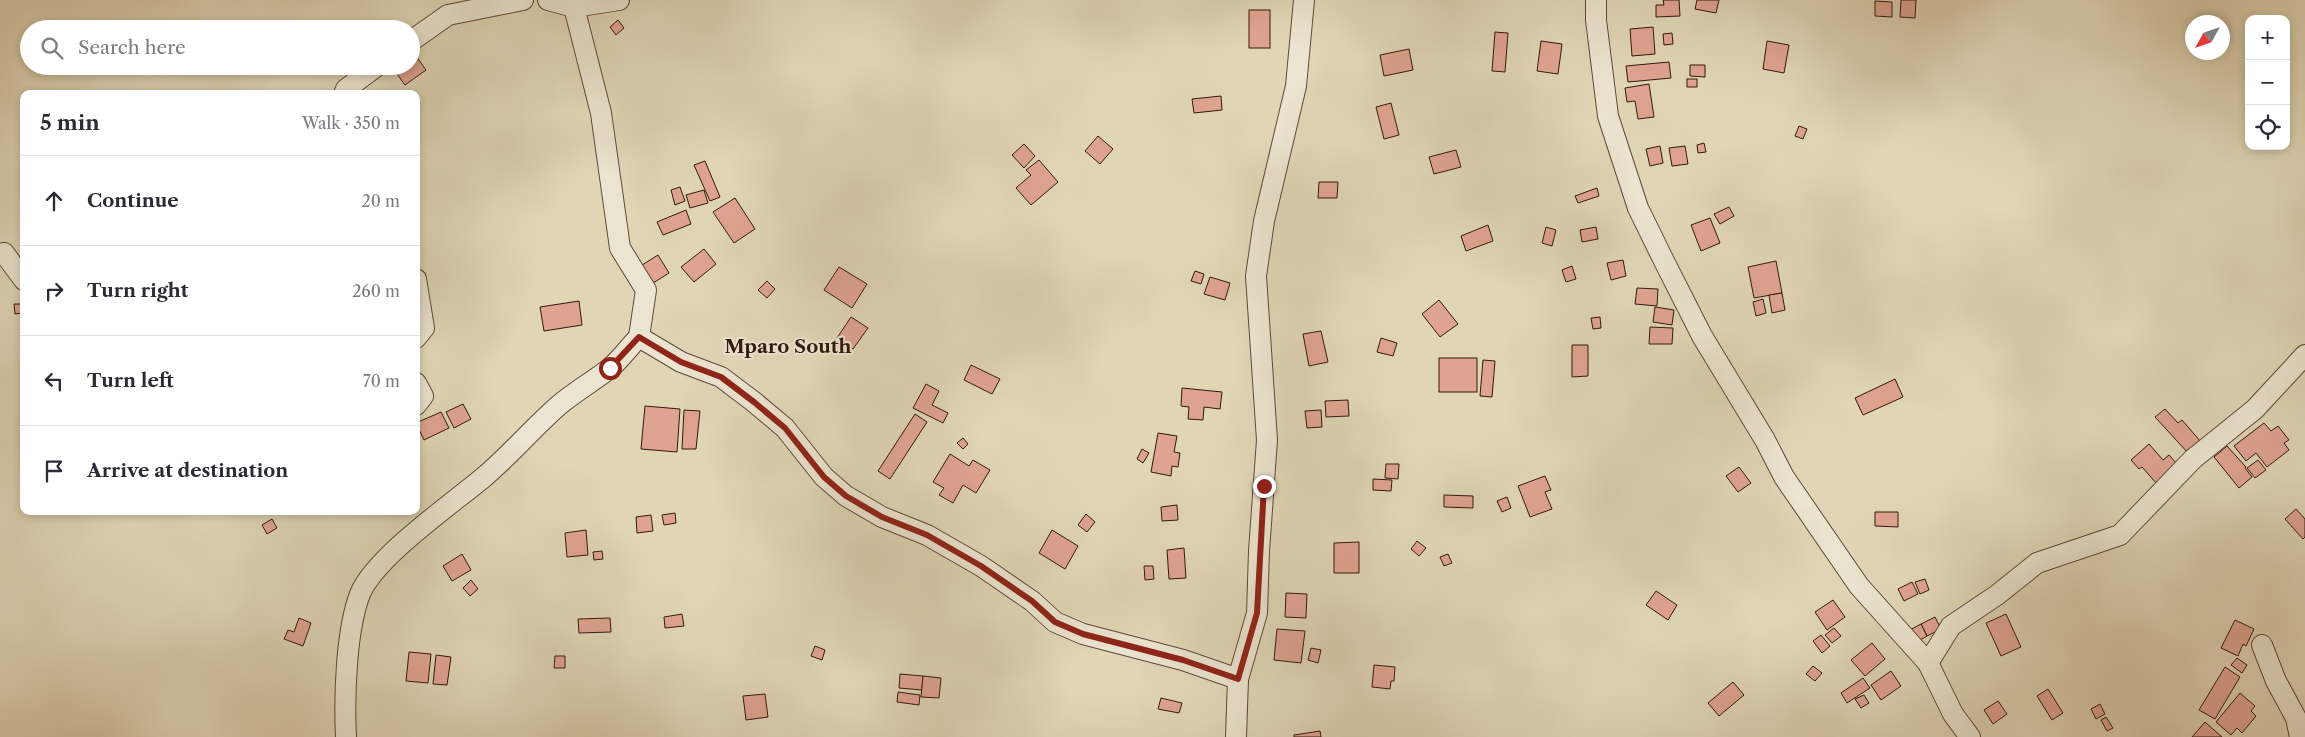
<!DOCTYPE html>
<html lang="en">
<head>
<meta charset="utf-8">
<style>
	body { margin:0; font-family:"Libre Caslon Text",serif; background:#f2f2f3; color:#2b2b33 }
	.controls { position:absolute; right:15px; top:15px; display:grid; overflow:hidden; border-radius:10px; box-shadow:0 2px 8px #0003 }
	.controls button { width:45px; height:45px; display:grid; place-items:center; padding:0; border:0; border-bottom:1px solid #e1e1e2; background:#fff; color:#2b2b33; font:25px sans-serif }
	.compass { position:absolute; left:2185px; top:15px; width:45px; height:45px; border-radius:50%; background:#fff; box-shadow:0 2px 8px #0003; rotate:230deg }
	.stop { position:absolute; width:15px; height:15px; margin:-11px; border:4px solid #8f2418; border-radius:50%; background:#fff }
	.stop.end { background:#8f2418; border-color:#fff; box-shadow:0 1px 5px #0008 }
	.list { margin:0; padding:0; list-style:none }
	h2 { display:flex; justify-content:space-between; align-items:center; height:65px; margin:0; padding:0 20px; font-size:21px }
	h2 small { font-size:16px; font-weight:400; color:#7c7c81 }
	.list li { display:grid; grid-template-columns:32px 1fr auto; gap:15px; align-items:center; box-sizing:border-box; height:90px; padding:0 20px; border-top:1px solid #e1e1e2 }
	.list b { display:block; font-size:19px; white-space:nowrap }
	.list em { font-size:16px; font-style:normal; color:#7c7c81 }
	.icon { flex:none; width:28px; height:28px; fill:none; stroke:currentColor; stroke-width:2; stroke-linecap:round; stroke-linejoin:round }
	.map { position:relative; flex:none; width:2305px; height:737px; overflow:hidden }
	.search { position:absolute; background:#fff; box-shadow:0 2px 8px #0003; left:20px; top:20px; width:400px; height:55px; display:flex; align-items:center; gap:12px; box-sizing:border-box; padding:0 18px; border-radius:28px; color:#7c7c81; font-size:19px }
	.panel { position:absolute; background:#fff; box-shadow:0 2px 8px #0003; left:20px; top:90px; width:400px; height:425px; border-radius:10px }
	.map>svg:first-child { display:block }
	.building { fill:#dfa491; stroke:#32180d }
	.lines { fill:none; stroke-linecap:round; stroke-linejoin:round }
	.minor-casing { stroke:#5e4837; stroke-width:22 }
	.minor { stroke:#ebe4d0; stroke-width:20 }
	.route { stroke:#8f2418; stroke-width:6 }
	.labels { text-anchor:middle; dominant-baseline:central; stroke-width:4; stroke-linejoin:round; paint-order:stroke }
	.quarter-label { font-size:19px; font-weight:bold; fill:#32180d; stroke:#ebe4d0 }
</style>
</head>
<body>
<div class="map">
<svg width="2305" height="737" viewBox="0 0 2305 737">
	<rect width="100%" height="100%" fill="#e0d6b6"/>
	<filter id="stains"><feTurbulence type="fractalNoise" baseFrequency=".004" numOctaves="4"/><feColorMatrix values="0 0 0 0 .2 0 0 0 0 .09 0 0 0 0 .02 0 0 0 .5 -.17"/></filter>
	<radialGradient id="worn" r=".72"><stop offset=".6" stop-color="#630" stop-opacity="0"/><stop offset="1" stop-color="#630" stop-opacity=".3"/></radialGradient>
	<g class="building">
		<path d="M1663,0H1679L1680,16L1656,17V5H1664Z"/>
		<path d="M1697,0H1719L1716,13L1695,9Z"/>
		<path d="M1901,0H1916L1915,18L1900,17Z"/>
		<path d="M1875,1L1892,2V17L1875,16Z"/>
		<rect x="1249" y="10" width="21" height="38"/>
		<path d="M618,20L624,28L616,35L610,27Z"/>
		<path d="M1653,27L1655,54L1632,56L1630,29Z"/>
		<path d="M1495,32L1508,33L1505,72L1492,71Z"/>
		<path d="M1672,33L1673,44L1664,45L1663,34Z"/>
		<path d="M1541,41L1562,44L1558,74L1537,71Z"/>
		<path d="M1767,41L1789,45L1784,73L1763,69Z"/>
		<path d="M1409,49L1413,70L1384,76L1380,55Z"/>
		<path d="M416,56L426,70L405,85L395,71L402,66H411V60Z"/>
		<path d="M1669,62L1671,78L1628,82L1626,66Z"/>
		<path d="M1690,65H1705V77L1690,76Z"/>
		<rect x="1687" y="79" width="10" height="8"/>
		<path d="M1649,84L1654,117L1638,119L1635,101L1627,102L1625,88Z"/>
		<path d="M1221,96L1222,110L1194,113L1192,99Z"/>
		<path d="M1391,103L1399,135L1384,139L1376,107Z"/>
		<path d="M1799,126L1807,129L1803,139L1795,136Z"/>
		<path d="M1098,136L1113,149L1100,164L1085,151Z"/>
		<path d="M1704,143L1706,152L1698,153L1697,145Z"/>
		<path d="M1024,144L1035,156L1024,168L1012,155Z"/>
		<path d="M1660,146L1663,163L1650,166L1646,149Z"/>
		<path d="M1685,146L1688,164L1672,166L1669,148Z"/>
		<path d="M1456,150L1461,167L1434,174L1429,157Z"/>
		<path d="M1039,160L1058,182L1031,205L1016,188L1031,175L1026,170Z"/>
		<path d="M705,161L720,197L710,201L694,165Z"/>
		<path d="M1319,182H1338L1337,198H1318Z"/>
		<path d="M680,187L685,201L675,205L671,190Z"/>
		<path d="M1597,188L1599,196L1578,203L1575,196Z"/>
		<path d="M704,190L708,203L690,208L686,195Z"/>
		<path d="M735,198L755,229L734,243L713,212Z"/>
		<path d="M1729,207L1734,216L1720,224L1714,214Z"/>
		<path d="M686,210L691,224L663,235L657,222Z"/>
		<path d="M1710,218L1720,243L1701,251L1691,225Z"/>
		<path d="M1488,225L1493,241L1466,251L1461,236Z"/>
		<path d="M1546,227L1556,230L1552,246L1542,243Z"/>
		<path d="M1596,227L1598,239L1582,242L1580,230Z"/>
		<path d="M704,249L716,264L694,282L681,267Z"/>
		<path d="M658,255L669,273L650,285L639,267Z"/>
		<path d="M1623,260L1626,276L1611,280L1607,263Z"/>
		<path d="M1776,261L1782,293L1754,298L1748,267Z"/>
		<path d="M1572,266L1576,279L1566,282L1562,270Z"/>
		<path d="M839,267L867,284L852,308L824,290Z"/>
		<path d="M1195,271L1204,274L1201,284L1191,281Z"/>
		<path d="M1210,277L1230,283L1225,300L1204,294Z"/>
		<path d="M767,281L775,289L767,298L758,290Z"/>
		<path d="M1637,288L1658,289L1657,306L1635,304Z"/>
		<path d="M1782,293L1785,310L1772,313L1769,295Z"/>
		<path d="M1763,299L1766,313L1756,316L1753,302Z"/>
		<path d="M1439,300L1458,324L1440,337L1422,314Z"/>
		<path d="M579,301L582,325L544,331L540,307Z"/>
		<path d="M14,304H24V313L15,314Z"/>
		<path d="M1655,307L1674,310L1672,325L1653,322Z"/>
		<path d="M851,317L868,328L853,349L837,338Z"/>
		<path d="M1600,317L1601,328L1593,329L1591,318Z"/>
		<path d="M1650,327L1673,328L1672,344H1649Z"/>
		<path d="M1321,331L1328,362L1309,366L1303,334Z"/>
		<path d="M1381,338L1397,343L1393,356L1377,352Z"/>
		<path d="M1572,345H1588V376L1572,377Z"/>
		<rect x="1439" y="358" width="38" height="34"/>
		<path d="M1483,360L1495,361L1492,397L1480,396Z"/>
		<path d="M971,365L1000,379L992,394L964,380Z"/>
		<path d="M1895,379L1903,397L1863,415L1855,398Z"/>
		<path d="M926,384L939,391L932,405L948,413L943,423L913,408Z"/>
		<path d="M1182,388L1222,392L1220,409L1204,407L1203,420L1188,419L1189,407L1181,406Z"/>
		<path d="M1348,400L1349,416L1326,417L1325,401Z"/>
		<path d="M463,404L471,419L454,428L446,412Z"/>
		<path d="M645,406L680,409L677,452L641,449Z"/>
		<path d="M2165,409L2178,423L2182,420L2201,442L2189,454L2155,417Z"/>
		<path d="M684,410L700,411L696,449H682Z"/>
		<path d="M1321,410L1322,427L1307,428L1305,411Z"/>
		<path d="M441,412L449,428L424,440L416,423Z"/>
		<path d="M915,414L927,422L890,479L878,471Z"/>
		<path d="M2264,423L2271,431L2278,426L2289,440L2284,443L2289,450L2267,467L2256,453L2246,461L2234,446Z"/>
		<path d="M1158,433L1177,436L1174,452L1180,453L1178,467L1172,466L1171,476L1151,472Z"/>
		<path d="M963,438L968,444L963,449L957,443Z"/>
		<path d="M2149,444L2163,460L2169,455L2178,465L2156,483L2142,467L2139,469L2131,460Z"/>
		<path d="M2227,446L2246,467L2245,468L2252,477L2239,488L2214,457Z"/>
		<path d="M1142,449L1149,453L1143,463L1137,459Z"/>
		<path d="M950,454L969,466L973,460L990,470L976,493L963,485L953,503L939,495L944,488L933,482Z"/>
		<path d="M2258,460L2266,470L2255,478L2247,468Z"/>
		<path d="M1386,464H1399L1398,479L1385,478Z"/>
		<path d="M1739,467L1751,483L1738,492L1726,476Z"/>
		<path d="M1545,476L1551,490L1545,492L1552,509L1530,517L1518,486Z"/>
		<path d="M1373,479L1392,480L1391,491L1373,490Z"/>
		<path d="M1444,495L1473,496V508L1444,507Z"/>
		<path d="M1507,497L1511,508L1502,512L1497,501Z"/>
		<path d="M1177,505L1178,520L1162,521L1161,507Z"/>
		<path d="M2296,509L2305,519V537L2303,539L2285,519Z"/>
		<path d="M1875,512H1898V527L1875,526Z"/>
		<path d="M675,513L676,523L664,525L662,515Z"/>
		<path d="M1086,514L1095,522L1087,532L1078,525Z"/>
		<path d="M651,515L653,531L637,533L636,517Z"/>
		<path d="M272,519L277,528L267,534L262,525Z"/>
		<path d="M586,530L588,555L567,557L565,533Z"/>
		<path d="M1052,530L1078,546L1065,569L1039,553Z"/>
		<path d="M1417,541L1426,548L1419,556L1411,549Z"/>
		<path d="M1359,542V573H1334V543Z"/>
		<path d="M1184,548L1186,578L1169,579L1167,550Z"/>
		<path d="M602,551L603,559L594,560L593,552Z"/>
		<path d="M462,554L471,570L452,581L443,566Z"/>
		<path d="M1448,554L1452,563L1444,566L1440,557Z"/>
		<path d="M1144,566H1153L1154,579L1145,580Z"/>
		<path d="M1925,579L1929,590L1920,594L1915,582Z"/>
		<path d="M471,580L478,589L470,596L463,588Z"/>
		<path d="M1912,582L1918,594L1904,601L1898,589Z"/>
		<path d="M1656,591L1677,605L1668,620L1646,605Z"/>
		<path d="M1286,593L1307,594L1306,618L1285,617Z"/>
		<path d="M1833,600L1845,617L1827,630L1815,612Z"/>
		<path d="M682,614L684,626L665,628L664,617Z"/>
		<path d="M2006,614L2021,647L2001,656L1986,623Z"/>
		<path d="M1935,617L1941,629L1927,636L1921,624Z"/>
		<path d="M299,618L311,623L303,646L284,639L288,630L294,632Z"/>
		<path d="M610,618L611,632L579,633L578,619Z"/>
		<path d="M2235,620L2254,629L2246,646L2243,644L2238,656L2221,648Z"/>
		<path d="M1921,624L1927,636L1917,642L1910,630Z"/>
		<path d="M1834,628L1841,636L1832,643L1825,635Z"/>
		<path d="M1277,629L1305,631L1301,663L1274,660Z"/>
		<path d="M1821,635L1830,646L1822,653L1813,641Z"/>
		<path d="M1872,643L1885,659L1865,676L1851,660Z"/>
		<path d="M815,646L825,650L822,660L811,656Z"/>
		<path d="M1311,648L1321,650L1318,663L1308,660Z"/>
		<path d="M409,652L431,654L428,683L406,681Z"/>
		<path d="M436,655L451,657L447,685L433,684Z"/>
		<path d="M555,656H565V668H554Z"/>
		<path d="M2237,658L2247,665L2242,673L2231,665Z"/>
		<path d="M1374,665L1395,667L1394,681H1391L1390,689L1372,687Z"/>
		<path d="M1813,666L1822,673L1815,681L1806,674Z"/>
		<path d="M2225,667L2240,677L2215,719L2199,710Z"/>
		<path d="M1891,671L1901,686L1881,700L1871,685Z"/>
		<path d="M900,674L923,676L922,690L899,688Z"/>
		<path d="M923,676L941,678L939,698L921,697Z"/>
		<path d="M1863,678L1870,688L1847,703L1841,693Z"/>
		<path d="M1733,682L1744,695L1719,716L1708,703Z"/>
		<path d="M2048,689L2063,713L2052,720L2037,696Z"/>
		<path d="M898,692L920,695L919,705L897,702Z"/>
		<path d="M2240,693L2255,706L2251,711L2256,716L2242,733L2237,728L2231,735L2216,722Z"/>
		<path d="M765,694L768,717L746,720L743,696Z"/>
		<path d="M1864,695L1869,703L1861,708L1855,699Z"/>
		<path d="M1161,698L1182,703L1179,713L1158,709Z"/>
		<path d="M1998,701L2007,714L1993,724L1984,710Z"/>
		<path d="M2100,704L2105,714L2096,719L2091,709Z"/>
		<path d="M2106,717L2113,728L2107,731L2101,720Z"/>
		<path d="M2205,722L2222,737H2192Z"/>
		<path d="M1320,731L1321,737H1294V735Z"/>
	</g>
	<g class="lines">
		<g class="minor-casing">
			<g id="minor">
				<path d="M548,0L574,7"/>
				<path d="M619,0L574,7L601,113L620,248L646,290L639,337"/>
				<path d="M1596,0V20L1608,116L1638,208L1663,259L1702,336L1765,440L1784,477L1859,586L1928,663L1953,714L1970,737"/>
				<path d="M411,41L448,15L523,0"/>
				<path d="M344,94L346,89L377,66"/>
				<path d="M0,254L4,253L24,280"/>
				<path d="M416,279L424,328L416,338"/>
				<path d="M416,383L423,396L416,405"/>
				<path d="M2262,645L2276,681L2296,718L2300,737"/>
				<path d="M1928,663L1951,626L1997,595L2037,563L2120,535L2193,459L2255,409L2305,355"/>
				<path d="M346,737C344,698 346,630 360,594C375,557 452,504 484,477C510,455 532,429 558,406C574,392 594,381 610,368C621,359 629,347 639,337L681,362L721,377L754,402L785,428L824,477L846,496L882,517L927,535L981,566L1032,601L1055,622L1083,634L1183,660L1238,679"/>
				<path d="M1236,737L1238,679L1257,613L1259,551L1267,440L1256,276L1264,221L1296,86L1304,0"/>
			</g>
		</g>
		<use href="#minor" class="minor"/>
	</g>
	<g class="lines">
		<path class="route" d="M610,368L639,337L681,362L721,377L754,402L785,428L824,477L846,496L882,517L927,535L981,566L1032,601L1055,622L1083,634L1183,660L1238,679L1257,613L1264,486"/>
	</g>
	<g class="labels">
		<g class="quarter-label">
			<text x="788" y="346">Mparo South</text>
		</g>
	</g>
	<rect width="100%" height="100%" filter="url(#stains)"/>
	<rect width="100%" height="100%" fill="url(#worn)"/>
</svg>
<div class="controls">
<button>+</button>
<button>−</button>
<button><svg class="icon" aria-label="locate" viewBox="0 0 24 24"><circle cx="12" cy="12" r="6"/><path d="M12 2v4M12 18v4M2 12h4M18 12h4"/></svg></button>
</div>
<svg class="compass" viewBox="-18 -18 36 36"><path d="M0-13l5 13h-10z" fill="#e53935"/><path d="M0 13l5-13h-10z" fill="#7c7c81"/></svg>
<div class="stop" style="left:610px;top:368px"></div>
<div class="stop end" style="left:1264px;top:486px"></div>
<div class="search"><svg class="icon" aria-label="search" viewBox="0 0 24 24"><circle cx="10" cy="10" r="6"/><path d="M15 15l6 6"/></svg>Search here</div>
<section class="panel">
<h2>5 min<small>Walk · 350 m</small></h2>
<ul class="list">
<li><svg class="icon" aria-label="ahead" viewBox="0 0 24 24"><path d="M12 20V5M6 11l6-6 6 6"/></svg><div><b>Continue</b></div><em>20 m</em></li>
<li><svg class="icon" aria-label="right" viewBox="0 0 24 24"><path d="M7 20v-9h11M14 6l5 5-5 5"/></svg><div><b>Turn right</b></div><em>260 m</em></li>
<li><svg class="icon" aria-label="left" viewBox="0 0 24 24"><path d="M17 20v-9H6M10 6l-5 5 5 5"/></svg><div><b>Turn left</b></div><em>70 m</em></li>
<li><svg class="icon" aria-label="arrive" viewBox="0 0 24 24"><path d="M6 21V4h12l-3 4 3 4H6"/></svg><div><b>Arrive at destination</b></div></li>
</ul>
</section>
</div>
</body>
</html>
